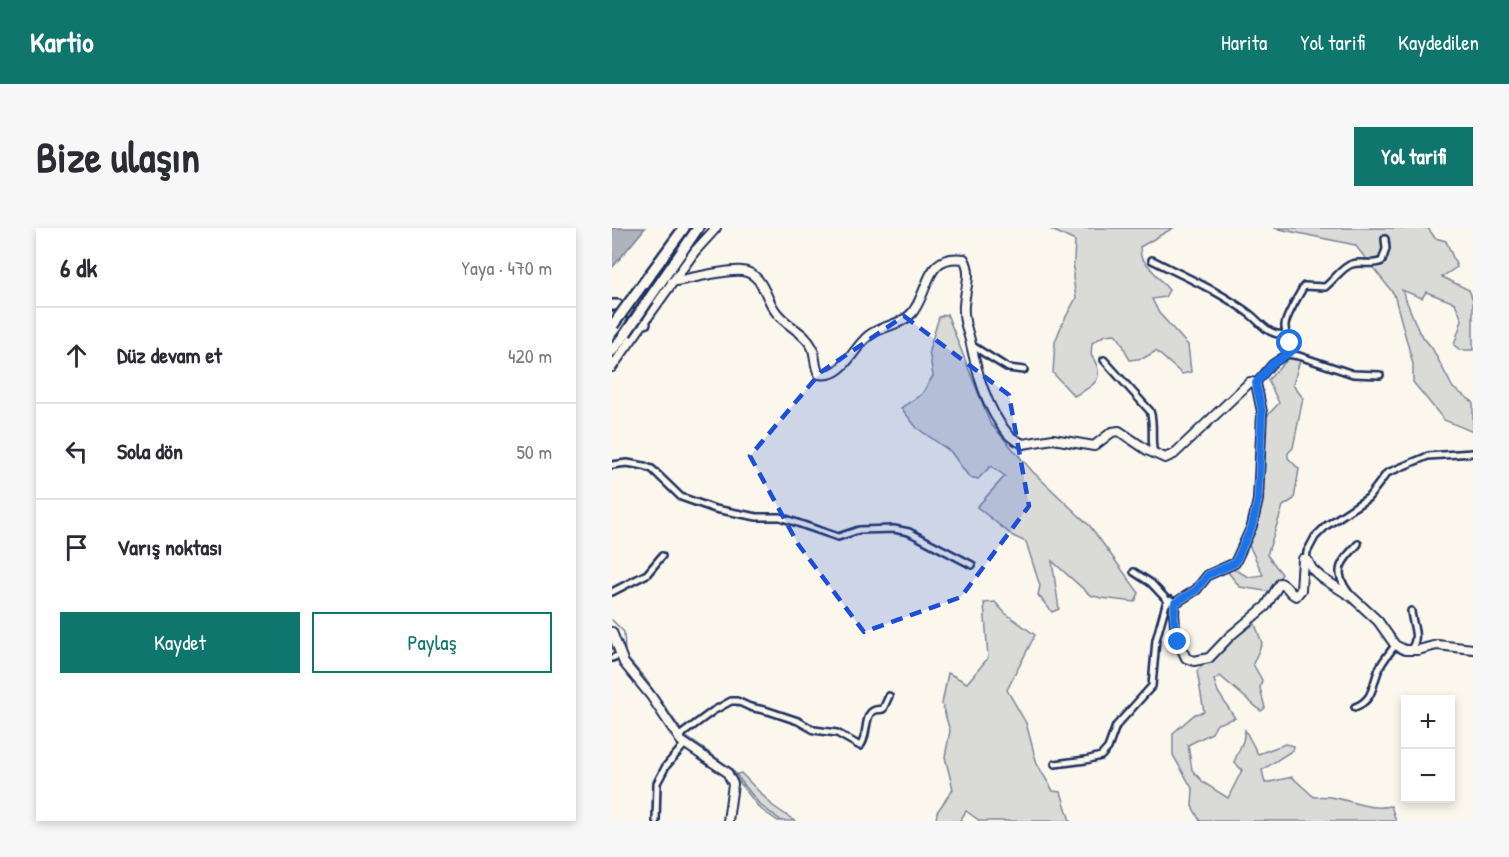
<!DOCTYPE html>
<html lang="tr">
<head>
<meta charset="utf-8">
<style>
	body { margin:0; font-family:"Patrick Hand",sans-serif; background:#f7f7f7; color:#2b2b33 }
	.controls { position:absolute; right:18px; bottom:18px; display:grid; overflow:hidden; border-radius:0px; box-shadow:0 3px 9px #0003 }
	.controls button { width:54px; height:54px; display:grid; place-items:center; padding:0; border:0; border-bottom:2px solid #e1e1e2; background:#fff; color:#2b2b33; font:30px sans-serif }
	.stop { position:absolute; width:18px; height:18px; margin:-14px; border:4px solid #1a73e8; border-radius:50%; background:#fff }
	.stop.end { background:#1a73e8; border-color:#fff; box-shadow:0 2px 6px #0008 }
	.list { margin:0; padding:0; list-style:none }
	h2 { display:flex; justify-content:space-between; align-items:center; height:78px; margin:0; padding:0 24px; font-size:26px }
	h2 small { font-size:20px; font-weight:400; color:#7c7c81 }
	.list li { display:grid; grid-template-columns:39px 1fr auto; gap:18px; align-items:center; box-sizing:border-box; height:96px; padding:0 24px; border-top:2px solid #e1e1e2 }
	.list b { display:block; font-size:22px; white-space:nowrap }
	.list em { font-size:20px; font-style:normal; color:#7c7c81 }
	.actions { display:flex; gap:12px; padding:18px 24px }
	.actions a { flex:1; padding:14px 0; border:2px solid #0f766e; border-radius:0px; text-align:center; font-size:21px; color:#0f766e }
	.actions .main { background:#0f766e; color:#fff }
	.icon { flex:none; width:33px; height:33px; fill:none; stroke:currentColor; stroke-width:2; stroke-linecap:round; stroke-linejoin:round }
	.map { position:relative; flex:none; width:861px; height:593px; overflow:hidden; border-radius:0px }
	header { display:flex; align-items:center; gap:36px; box-sizing:border-box; height:84px; padding:0 30px; background:#0f766e; color:#fff }
	header strong { font-size:28px }
	nav { display:flex; gap:33px; margin-inline-start:auto; font-size:21px }
	.intro { display:flex; align-items:center; justify-content:space-between; box-sizing:border-box; height:144px; padding:0 36px }
	h1 { margin:0; font-size:42px }
	.button { padding:15px 27px; border-radius:0px; background:#0f766e; color:#fff; font-size:21px; font-weight:700 }
	main { display:flex; gap:36px; padding:0 36px }
	aside { flex:1; background:#fff; border-radius:0px; box-shadow:0 3px 9px #0003 }
	.map>svg:first-child { display:block }
	.green { fill:#dadad7; stroke:#7a849a; stroke-width:1.5 }
	.water { fill:#afb3bb; stroke:#747e96; stroke-width:1.5 }
	.lines { fill:none; stroke-linecap:round; stroke-linejoin:round }
	.stream { stroke:#747e96; stroke-width:1.5 }
	.street-casing { stroke:#1b2f5e; stroke-width:10 }
	.secondary-casing { stroke:#1b2f5e; stroke-width:12 }
	.highway-casing { stroke:#1b2f5e; stroke-width:14 }
	.street { stroke:#fbf7ec; stroke-width:5 }
	.secondary { stroke:#fbf7ec; stroke-width:8 }
	.highway { stroke:#fbf7ec; stroke-width:9 }
	.highway-bridge-casing { stroke:#1b2f5e; stroke-width:14; stroke-linecap:butt }
	.highway-bridge { stroke:#fbf7ec; stroke-width:9 }
	.route { stroke:#1a73e8; stroke-width:8 }
	.marked { fill:#1d4ed8; fill-opacity:0.2; stroke:#1d4ed8; stroke-width:4.5; stroke-dasharray:12 8; stroke-linejoin:round }
</style>
</head>
<body>
<header>
<strong>Kartio</strong>
<nav><a>Harita</a><a>Yol tarifi</a><a>Kaydedilen</a></nav>
</header>
<div class="intro"><h1>Bize ulaşın</h1><a class="button">Yol tarifi</a></div>
<main>
<aside>
<h2>6 dk<small>Yaya · 470 m</small></h2>
<ul class="list">
<li><svg class="icon" aria-label="ahead" viewBox="0 0 24 24"><path d="M12 20V5M6 11l6-6 6 6"/></svg><div><b>Düz devam et</b></div><em>420 m</em></li>
<li><svg class="icon" aria-label="left" viewBox="0 0 24 24"><path d="M17 20v-9H6M10 6l-5 5 5 5"/></svg><div><b>Sola dön</b></div><em>50 m</em></li>
<li><svg class="icon" aria-label="arrive" viewBox="0 0 24 24"><path d="M6 21V4h12l-3 4 3 4H6"/></svg><div><b>Varış noktası</b></div></li>
</ul>
<div class="actions"><a class="main">Kaydet</a><a>Paylaş</a></div>
</aside>
<div class="map">
<svg width="861" height="593" viewBox="0 0 861 593">
	<rect width="100%" height="100%" fill="#fbf7ec"/>
	<filter id="ink" filterUnits="userSpaceOnUse"><feTurbulence type="fractalNoise" baseFrequency=".0167" numOctaves="2"/><feDisplacementMap in="SourceGraphic" scale="12" xChannelSelector="R" yChannelSelector="G"/><feConvolveMatrix kernelMatrix="1 2 1 2 8 2 1 2 1" color-interpolation-filters="sRGB"/></filter>
	<g filter="url(#ink)">
		<g class="green">
			<path d="M436,0H561L528,19L529,29L557,62L553,69L540,71L547,85L576,117L579,144L570,146L544,123L532,130L518,132C511,122 513,115 503,106L493,107L480,115L479,127C495,150 483,158 462,168L441,145L443,114L450,96L464,70L461,50L463,13Z"/>
			<path d="M662,0H816L823,10L834,13L845,39L830,49L857,62L861,72V122H848L842,117L850,92L843,75L814,64L810,70L790,62L807,104L820,120L841,160L861,174V204L832,192L801,154V136L782,66L743,17Z"/>
			<path d="M335,86L378,195L421,244L478,298L527,365L523,374L489,370L478,367L440,333L447,381L440,384L426,367L428,358L414,314L401,308L365,279L393,248L379,238L366,251L357,249L339,224L305,200L289,180L310,166L321,148L317,122L327,89Z"/>
			<path d="M678,129L688,132L681,157L691,170L681,220L676,225V230L687,241L682,271L671,278L655,327L670,346L659,364L628,359L615,343L621,341L637,349L651,347L637,317L649,277L654,189L667,175L656,152Z"/>
			<path d="M383,374L393,385L423,407L395,462L414,495L425,536L441,563L449,564L458,593H368L354,583L348,593H324L325,584L341,561L333,529L338,503L330,476L336,445L355,455L376,430L372,375Z"/>
			<path d="M643,396L650,415L641,436L650,452L648,460L653,480L649,483L608,448L602,452L606,464L623,490L605,496L600,505L576,517L580,542L592,555L616,570L630,542L622,534L631,513L633,502L646,526L673,516L682,518L681,522L650,542L653,555L680,549L702,569C730,565 750,584 779,578L784,593H588L580,578L581,562L561,527V505L583,486L592,484L585,443L620,410Z"/>
			<path d="M129,545L161,578L183,593H166L147,580L122,547Z"/>
		</g>
		<path class="water" d="M0,0H33L0,40Z"/>
		<g class="lines">
			<g class="stream">
				<path d="M0,392L12,404L13,425L15,430L32,449L70,503"/>
				<path d="M72,507L119,540L148,577L170,593"/>
			</g>
			<g class="street-casing">
				<g id="street">
					<path d="M540,32C574,49 609,64 639,87C651,97 658,109 675,106"/>
					<path d="M359,117L396,140L412,142"/>
					<path d="M675,126L687,128L741,146L768,147"/>
					<path d="M492,132L538,183C543,196 538,211 542,225"/>
					<path d="M644,155L660,136L677,125C680,114 672,107 673,97C674,88 687,67 692,58L713,59C722,52 730,39 740,36C750,33 760,38 770,33L774,21L773,11"/>
					<path d="M0,237L15,235L32,238L40,241L69,269L103,281L145,289H168L226,309L247,302L282,301L297,304L360,337"/>
					<path d="M694,332L695,324L703,309L714,298L756,270L775,245L816,228L861,225"/>
					<path d="M522,344L539,355L556,373"/>
					<path d="M0,364L35,346L50,328"/>
					<path d="M737,365C720,343 729,334 746,316"/>
					<path d="M798,422C809,410 800,397 799,383"/>
					<path d="M0,430L8,427"/>
					<path d="M743,479C762,472 760,457 767,441C771,432 778,425 783,417"/>
					<path d="M66,509L101,483L119,473H125L138,479L156,483L186,493L202,502L225,505L248,518C256,510 252,487 261,483C264,481 268,482 271,481L277,468"/>
					<path d="M443,536L474,532L489,528L496,520L504,498L540,458L544,412L554,376L559,372L563,375"/>
					<path d="M44,593L45,555L54,538L73,516"/>
				</g>
			</g>
			<g class="secondary-casing">
				<g id="secondary">
					<path d="M60,54C75,51 117,41 130,43C151,45 153,70 164,84C174,98 193,104 200,119C204,128 202,138 207,146C230,150 238,126 252,112C265,97 288,99 300,85C319,61 312,26 352,31C362,47 350,67 352,85C352,94 356,104 358,112C365,144 374,181 396,206C400,211 406,213 411,216L441,211L482,218L500,204L507,203L535,222L553,230L562,226L638,154L644,155L650,184L646,272L640,298L623,335L596,347L584,362L563,375C560,395 565,413 574,430L582,433L597,430L618,408L654,378L668,355C676,357 676,365 684,368L689,362L691,331L696,333L700,341L710,350L740,369L766,393L783,417L793,422H806L825,417L861,421"/>
					<path d="M0,139L83,23L104,0"/>
					<path d="M0,404L12,435L39,468L69,513L115,544L121,556L116,593"/>
				</g>
			</g>
			<g class="highway-casing">
				<g id="highway">
					<path d="M25,64L72,0"/>
					<path d="M37,71L86,0"/>
					<path d="M0,77H6L33,95"/>
					<path d="M0,123L14,105"/>
				</g>
			</g>
			<use href="#street" class="street"/>
			<use href="#secondary" class="secondary"/>
			<use href="#highway" class="highway"/>
			<g class="highway-bridge-casing">
				<g id="highway-bridge">
					<path d="M1,97L25,64"/>
					<path d="M14,105L37,71"/>
				</g>
			</g>
			<use href="#highway-bridge" class="highway-bridge"/>
		</g>
	</g>
	<g class="lines" filter="url(#ink)">
		<path class="route" d="M566,414L562,391L563,375L584,362L596,347L623,335L640,298L646,272L650,184L644,155L660,136L677,125L678,115"/>
	</g>
	<path class="marked" d="M292,88L397,167L417,278L349,369L252,404L186,316L138,228L209,144Z"/>
</svg>
<div class="controls">
<button>+</button>
<button>−</button>
</div>
<div class="stop" style="left:678px;top:115px"></div>
<div class="stop end" style="left:566px;top:414px"></div>
</div>
</main>
</body>
</html>
